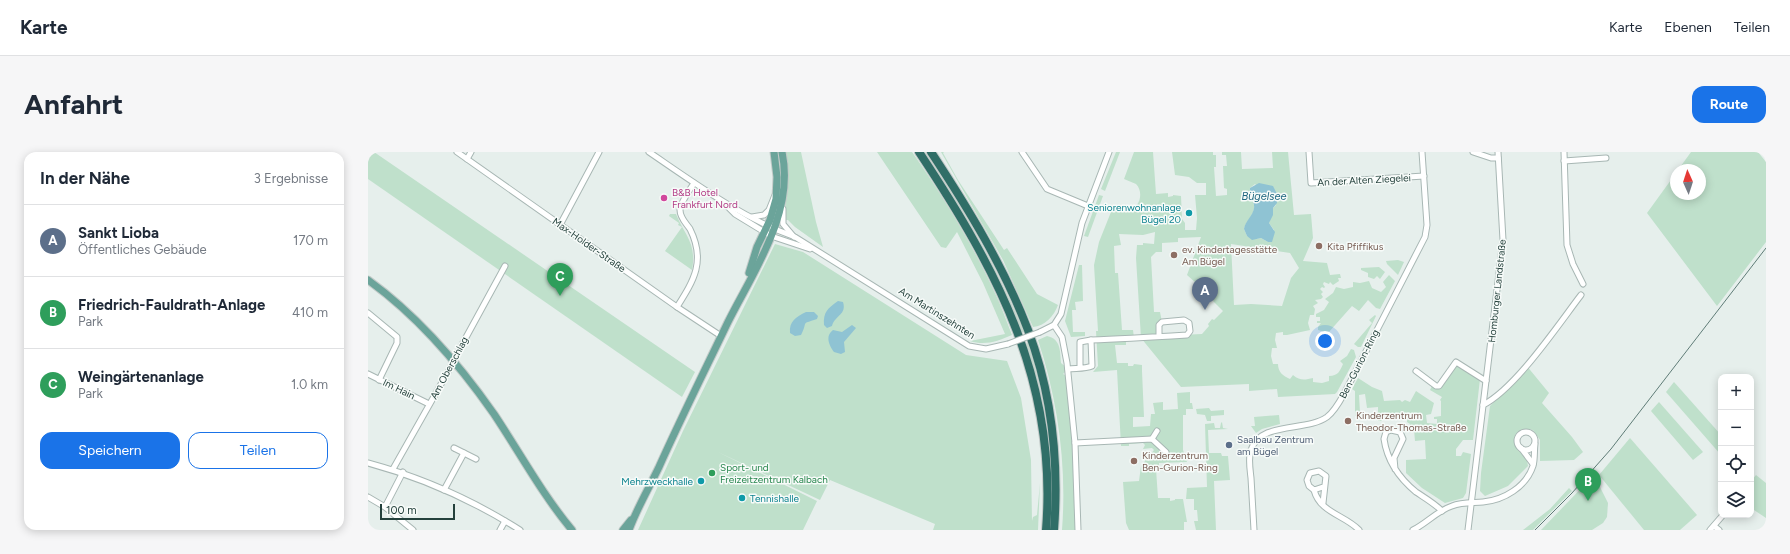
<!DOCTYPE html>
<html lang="de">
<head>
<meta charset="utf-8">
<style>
	body { margin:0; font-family:Figtree,sans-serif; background:#f6f6f7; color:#1f2937 }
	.controls { position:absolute; right:12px; bottom:12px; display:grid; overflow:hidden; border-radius:8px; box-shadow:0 2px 10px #0003 }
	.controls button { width:36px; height:36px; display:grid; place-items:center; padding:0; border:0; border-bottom:1px solid #e0e1e3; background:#fff; color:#1f2937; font:20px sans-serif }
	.compass { position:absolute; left:1302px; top:12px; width:36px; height:36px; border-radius:50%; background:#fff; box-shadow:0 2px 10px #0003; rotate:357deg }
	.scale { position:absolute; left:12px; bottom:10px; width:75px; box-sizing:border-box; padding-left:4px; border:2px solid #24413c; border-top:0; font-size:11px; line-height:14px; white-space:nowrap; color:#24413c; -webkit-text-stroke:3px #f7fbf9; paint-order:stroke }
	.you { position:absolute; left:957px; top:189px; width:14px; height:14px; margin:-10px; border:3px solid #fff; border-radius:50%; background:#1a73e8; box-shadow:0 0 0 6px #1a73e833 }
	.badge { display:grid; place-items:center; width:26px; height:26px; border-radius:50%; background:#1a73e8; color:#fff; font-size:13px; font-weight:700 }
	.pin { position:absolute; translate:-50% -33px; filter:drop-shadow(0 1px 2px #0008) }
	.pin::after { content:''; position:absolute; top:21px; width:14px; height:12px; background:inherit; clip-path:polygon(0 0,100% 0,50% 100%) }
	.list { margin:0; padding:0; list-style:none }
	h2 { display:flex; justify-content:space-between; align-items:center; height:52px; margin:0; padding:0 16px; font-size:17px }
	h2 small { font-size:13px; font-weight:400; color:#747a83 }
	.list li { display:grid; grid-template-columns:26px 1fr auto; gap:12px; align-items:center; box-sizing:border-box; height:72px; padding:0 16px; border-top:1px solid #e0e1e3 }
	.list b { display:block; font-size:15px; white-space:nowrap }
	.list p { margin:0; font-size:13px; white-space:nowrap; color:#747a83 }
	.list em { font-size:13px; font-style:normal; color:#747a83 }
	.actions { display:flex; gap:8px; padding:12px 16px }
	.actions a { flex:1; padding:9px 0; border:1px solid #1a73e8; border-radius:12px; text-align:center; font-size:14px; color:#1a73e8 }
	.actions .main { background:#1a73e8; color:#fff }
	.icon { flex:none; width:22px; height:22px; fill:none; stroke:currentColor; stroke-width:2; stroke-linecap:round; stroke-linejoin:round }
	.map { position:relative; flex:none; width:1398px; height:378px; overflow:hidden; border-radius:12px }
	header { display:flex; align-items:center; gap:24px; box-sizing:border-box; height:56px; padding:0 20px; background:#fff; border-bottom:1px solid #e0e1e3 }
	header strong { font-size:19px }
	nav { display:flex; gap:22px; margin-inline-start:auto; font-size:14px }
	.intro { display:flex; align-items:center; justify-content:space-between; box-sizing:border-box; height:96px; padding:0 24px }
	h1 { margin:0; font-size:28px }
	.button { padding:10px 18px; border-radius:12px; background:#1a73e8; color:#fff; font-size:14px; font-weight:700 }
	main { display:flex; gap:24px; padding:0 24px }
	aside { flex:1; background:#fff; border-radius:12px; box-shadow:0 2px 10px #0003 }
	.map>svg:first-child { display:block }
	.green { fill:#bfe0cb; fill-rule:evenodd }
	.water { fill:#8fc3d3 }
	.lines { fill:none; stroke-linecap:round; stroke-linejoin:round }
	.minor-casing { stroke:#a8b7b4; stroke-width:7 }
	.major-casing { stroke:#c2cac8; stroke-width:9 }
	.highway-casing { stroke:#c2cac8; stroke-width:10 }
	.minor { stroke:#fff; stroke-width:5 }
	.major { stroke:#6ba49a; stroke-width:7 }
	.highway { stroke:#306e67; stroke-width:8 }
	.tram { stroke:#5f7c77; stroke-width:1 }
	.minor-bridge-casing { stroke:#a8b7b4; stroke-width:7; stroke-linecap:butt }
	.minor-bridge { stroke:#fff; stroke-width:5 }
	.hotel-dot { fill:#d1479c; stroke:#f7fbf9; stroke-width:1.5 }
	.culture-dot { fill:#0f9aa8; stroke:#f7fbf9; stroke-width:1.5 }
	.education-dot { fill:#8d6e63; stroke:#f7fbf9; stroke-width:1.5 }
	.service-dot { fill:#5c6f8a; stroke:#f7fbf9; stroke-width:1.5 }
	.leisure-dot { fill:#2e9e5b; stroke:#f7fbf9; stroke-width:1.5 }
	.labels { text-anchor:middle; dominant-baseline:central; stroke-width:3; stroke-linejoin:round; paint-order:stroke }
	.street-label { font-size:10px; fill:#24413c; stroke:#f7fbf9 }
	.hotel-label { font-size:10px; fill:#b23c85; stroke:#f7fbf9; text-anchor:start }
	.culture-label { font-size:10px; fill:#0d838f; stroke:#f7fbf9; text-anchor:end }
	.education-label { font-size:10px; fill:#785e54; stroke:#f7fbf9; text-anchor:start }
	.service-label { font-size:10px; fill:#4e5e75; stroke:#f7fbf9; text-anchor:start }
	.leisure-label { font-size:10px; fill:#27864d; stroke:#f7fbf9; text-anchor:start }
	.water-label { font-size:11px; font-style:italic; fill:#1d667f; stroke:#f7fbf9 }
</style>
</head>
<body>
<header>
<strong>Karte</strong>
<nav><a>Karte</a><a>Ebenen</a><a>Teilen</a></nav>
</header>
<div class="intro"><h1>Anfahrt</h1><a class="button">Route</a></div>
<main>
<aside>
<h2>In der Nähe<small>3 Ergebnisse</small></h2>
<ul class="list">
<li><span class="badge" style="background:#5c6f8a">A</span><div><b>Sankt Lioba</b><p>Öffentliches Gebäude</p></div><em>170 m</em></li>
<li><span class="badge" style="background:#2e9e5b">B</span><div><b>Friedrich-Fauldrath-Anlage</b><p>Park</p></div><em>410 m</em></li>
<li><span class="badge" style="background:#2e9e5b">C</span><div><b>Weingärtenanlage</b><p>Park</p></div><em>1.0 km</em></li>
</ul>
<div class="actions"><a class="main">Speichern</a><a>Teilen</a></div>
</aside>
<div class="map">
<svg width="1398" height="378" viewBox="0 0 1398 378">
	<rect width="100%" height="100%" fill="#e6efec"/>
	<g class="green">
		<path d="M0,0H6L327,220L314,245L0,27Z"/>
		<path d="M418,0H433L448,70L455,95L427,75L420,68H417C416,59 418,51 419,42C420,28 420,14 418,0Z"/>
		<path d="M509,0H544C575,44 603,90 626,139C633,153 638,168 644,183C630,189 617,194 602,189L637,182L615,131L589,80L578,96L573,95Z"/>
		<path d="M556,0H557C596,57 629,116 656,180H654C628,116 593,58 556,0Z"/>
		<path d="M573,0H576L575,1L590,28L636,98L639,96L669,142L690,153C686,164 677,174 665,175L635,108Z"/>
		<path d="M748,0H752L737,39L733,37Z"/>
		<path d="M766,0H785L788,42L800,41V45L805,44V43L813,44L814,67L817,71V78H828L829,66L827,43H838V31H829L821,25L807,23L804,0H845V3H848V15H846L848,44L859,43V37L856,36L855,14H859L858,3H854V0H873L874,17L905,16L904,0H920L926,63L943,62L945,86L935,109L959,111L962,123L972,122L973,126H970L971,129L965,133L962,130L961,132L956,130L955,132L957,135L956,136L954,135L952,137L955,140L953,142L955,145L953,147L947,148L950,151L945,154L947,157L946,163H942L940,171L942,178L919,183H915V180L908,181L907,188L909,196H904L903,204L905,212H910C910,220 915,224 922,227L925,223C932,229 937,228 945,226V230L954,231L961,229V224C970,224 972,219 975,212L972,209L979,204L983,197L986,198L988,205L969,240L967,242L910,245L909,237L881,239V232L813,235L773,186L768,106L769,93H775V91L786,92L787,80L775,83L751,82L753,93L746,94L747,121H750L754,178H765L766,186H758V193H747L749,211H760V214H765L766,212L774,213V219L776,265H765V275L782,274L783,262H787L785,251L795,250V258L810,257L809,241L822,240V251H824L825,257H818V263H815V298L819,310L791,311V317H788L790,346H802V349L807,348V347H815L819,370H816V378H761L758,371L755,330L771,329L773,314L786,298L784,296L775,297L777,293L775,291L761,292V294H753L749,218L725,220L730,214L728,179H730L726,113L731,90L745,55C751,57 755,59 761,58C772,56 776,40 768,32C764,30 760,29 756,27ZM887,32L908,53L905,56L901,71L906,78L900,90L893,86L888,87L879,84L876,77C878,69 886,63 886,56C887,49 881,44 882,36ZM833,85L819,123L846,147L845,149L855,159L846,168L844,167L840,172L841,174L834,182L791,184L794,170L792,160H786L783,105L788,100H794V91L810,90V86ZM863,92L922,101L931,116L923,126L914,154L883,152L866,153Z"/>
		<path d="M1323,0H1390L1398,10V90L1349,154L1279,61L1308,21V42H1332V18H1310Z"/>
		<path d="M731,43L735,44L720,85L716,84Z"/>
		<path d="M302,62H308C317,84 329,91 324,118L297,99L314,75L310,73L311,71L301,64Z"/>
		<path d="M407,92L435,100L598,203L639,209L653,246L663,308L664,369L665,365L669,363L672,331L670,378H565L567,372L462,328L452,348L350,300L449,349L435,378H270L315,279Z"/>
		<path d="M1030,108L1036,110L1030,123L1019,112L1018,109Z"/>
		<path d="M711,113H714L715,149L707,150L708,158H704L705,180H717V184L703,185L697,169Z"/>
		<path d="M1011,115L1017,120L1012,127L1009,124L1006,127L1000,125V121L993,118V116Z"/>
		<path d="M1021,123L1027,129L1012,157L1008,156L1000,148L991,159L984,154L960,181L950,178V175L953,171H949V169H952V165H948V162L956,158L961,150L957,147L965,141L968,135L976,137L985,135V130L992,131L1001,129L1004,136L1013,140L1018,135L1015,130Z"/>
		<path d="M1007,163L1008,164L993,195H990L986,192L1004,171L1001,168Z"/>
		<path d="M679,184C693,187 692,199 693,211L700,217L695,222L701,225L710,378H694C699,313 690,249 670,188Z"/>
		<path d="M660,191C680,258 685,309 682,378H681C681,354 683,330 682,307C680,268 670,229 658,192Z"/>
		<path d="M1089,213L1112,227L1105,288H1095L1088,297V304H1093L1095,300L1103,302L1098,341L1095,346L1077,351L1054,336L1038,321V308L1058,307L1057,288L1047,289L1046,277L1042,276V272L1039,270V265H1031L1030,263H1014V269H1010V255L999,256L997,242L991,243L992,261H994V264H987V239L984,237L990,226L1004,235L1014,239L1016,249L1032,248L1034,250L1037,248L1042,250L1048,239L1066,251L1063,262L1058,263L1059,271L1069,272V267H1066V265L1073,264V249L1072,248L1074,245L1062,238L1064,234L1068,236Z"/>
		<path d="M1158,213L1181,241L1174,251L1204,285L1215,300L1206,308L1172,309V288L1165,278L1155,277L1147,283L1146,292L1159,308L1160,314L1140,334L1117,344L1112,339L1113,321L1122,254L1148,227Z"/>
		<path d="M1306,230L1353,283V303L1298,240Z"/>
		<path d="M1291,250L1335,300L1325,308L1283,259Z"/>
		<path d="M841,256L843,259L856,258V263L843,264V269H839L837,263L829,262L828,257Z"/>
		<path d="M911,263L912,272L894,277L888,281L883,274H887L886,265Z"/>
		<path d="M854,270L855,276L860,277L840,278L841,301H853L854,304H860L862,328L846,329L848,378H828L826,369H830L829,358H826V347H818L819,336L839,335L837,272L846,271L847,276H852L853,271Z"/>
		<path d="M1262,286L1329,363L1312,378H1276L1231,323Z"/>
		<path d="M1226,323L1240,351L1239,365L1235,371L1224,378H1173Z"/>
		<path d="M1388,323L1398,331V366L1383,356V329Z"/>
		<path d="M1201,336L1204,339L1165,378H1155L1182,357Z"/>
	</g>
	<g class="water">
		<path d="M891,31L905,34L909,42V51L905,56V63L901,71L907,80L904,90H900L893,86L884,88L879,84L876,77C877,69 885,64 886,56C887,49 881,44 882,36Z"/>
		<path d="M470,149L475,150C479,163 467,163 464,174L459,176L456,173C455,160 460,156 470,149Z"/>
		<path d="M438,160H446L450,164L449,167C431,173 441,168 433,183L427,184L422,181C421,169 428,165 438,160Z"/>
		<path d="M484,173L488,176L476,190L477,200L473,202L466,200C461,193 457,184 465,178L474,180Z"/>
	</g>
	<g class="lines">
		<g class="minor-casing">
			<g id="minor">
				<path d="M89,0L309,155L353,184"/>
				<path d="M281,0C328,32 374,66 427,85L601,194L618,197L640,192"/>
				<path d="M654,0L679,37L720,54"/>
				<path d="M941,0L943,31L1056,24"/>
				<path d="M1105,0L1123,6H1130"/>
				<path d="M1196,0L1199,93L1205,112L1215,132"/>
				<path d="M99,7L103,0"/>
				<path d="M1196,9L1238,6"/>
				<path d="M360,55L367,62L403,84L442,97"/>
				<path d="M415,57V72L426,85"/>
				<path d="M384,65L396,63L401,58L407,43"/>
				<path d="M192,73L231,0"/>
				<path d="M309,155C326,128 338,109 322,77C318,71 312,66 312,58C313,49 322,38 326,31"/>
				<path d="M0,161L29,185V191L11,228"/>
				<path d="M686,173L694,185L699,211L707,291L710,378"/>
				<path d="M672,180L686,173L693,162L714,71L741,0"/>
				<path d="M723,188C755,187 787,185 819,183L822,179L821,171L816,168L794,170L791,173V184"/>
				<path d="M90,200L137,114"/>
				<path d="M700,217C708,216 717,217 724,214L723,188L712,190V216"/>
				<path d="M1048,219L1068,234H1071L1088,210L1118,229"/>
				<path d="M0,222L61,252"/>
				<path d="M1115,253C1148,236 1190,173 1213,143"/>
				<circle cx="1158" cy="289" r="9"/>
				<path d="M784,287L789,279"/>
				<path d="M707,291L784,287L798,300"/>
				<path d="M86,296L108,307"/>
				<path d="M1153,296L1165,312"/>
				<path d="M0,311C52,325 106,349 152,378"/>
				<path d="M25,317L81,218"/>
				<path d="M1027,317L1026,306L1035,287L1032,280L1023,278L1018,280L1016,287C1019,308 1031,326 1048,340C1057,346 1066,351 1074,359"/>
				<path d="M76,338L96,301"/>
				<path d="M946,338C952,361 977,363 991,378"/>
				<path d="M0,345L17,355L45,378"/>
				<path d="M955,351L958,324L951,319L942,321L939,328L941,334L946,338L955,335"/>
				<path d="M17,355L35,320"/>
				<path d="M1346,374L1351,378"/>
				<path d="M132,378L137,369"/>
				<path d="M886,378C885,361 884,343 883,326C882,317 880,306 883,298C892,269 938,280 959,265C967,259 972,249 977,240L1057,85L1059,73L1054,0"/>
				<path d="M1045,378C1059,371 1069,359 1084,354C1094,350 1105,351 1115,350C1136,348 1158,335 1165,314C1167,307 1166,299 1167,292"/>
				<path d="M1100,378L1135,88L1130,0"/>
				<path d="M1342,378L1355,363"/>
			</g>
		</g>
		<g class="major-casing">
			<g id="major">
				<path d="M381,121L389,95L402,68L408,47L409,25L406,0"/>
				<path d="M0,128C50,164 91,212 126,262C152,301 174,342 204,378"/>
				<path d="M255,378L263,368"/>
				<path d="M261,378C269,356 281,336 291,315C313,266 337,218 360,170C386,118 427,61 414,0"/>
			</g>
		</g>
		<g class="highway-casing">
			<g id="highway">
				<path d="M551,0C630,119 690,231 678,378"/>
				<path d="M563,0C600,56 636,115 660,178C684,242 691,311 686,378"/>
			</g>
		</g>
		<use href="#minor" class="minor"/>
		<use href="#major" class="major"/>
		<use href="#highway" class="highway"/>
		<path class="tram" d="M1167,378L1204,341L1243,297L1398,96"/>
		<g class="minor-bridge-casing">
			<g id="minor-bridge">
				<path d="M640,192L672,180"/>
				<path d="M81,218L90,200"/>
			</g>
		</g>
		<use href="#minor-bridge" class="minor-bridge"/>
	</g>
	<circle class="hotel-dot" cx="296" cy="46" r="4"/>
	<g class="culture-dot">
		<circle cx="821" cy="61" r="4"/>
		<circle cx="333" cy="329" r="4"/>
		<circle cx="374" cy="346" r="4"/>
	</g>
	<g class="education-dot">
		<circle cx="951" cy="94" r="4"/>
		<circle cx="806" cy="103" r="4"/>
		<circle cx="980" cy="269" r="4"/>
		<circle cx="766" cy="309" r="4"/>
	</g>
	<circle class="service-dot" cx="861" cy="293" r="4"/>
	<circle class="leisure-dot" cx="344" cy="321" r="4"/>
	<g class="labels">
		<g class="street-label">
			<text transform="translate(996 28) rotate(-3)">An der Alten Ziegelei</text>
			<text transform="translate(221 93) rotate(35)">Max-Holder-Straße</text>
			<text transform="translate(1129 139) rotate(-84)">Homburger Landstraße</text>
			<text transform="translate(569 161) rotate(32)">Am Martinszehnten</text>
			<text transform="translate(991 212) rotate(-63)">Ben-Gurion-Ring</text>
			<text transform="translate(81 216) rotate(-62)">Am Oberschlag</text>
			<text transform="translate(31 237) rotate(26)">Im Hain</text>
		</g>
		<g class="hotel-label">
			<text x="304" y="40">B&amp;B Hotel<tspan x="304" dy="12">Frankfurt Nord</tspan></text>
		</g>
		<g class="culture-label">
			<text x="813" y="55">Seniorenwohnanlage<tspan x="813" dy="12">Bügel 20</tspan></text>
			<text x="325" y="329">Mehrzweckhalle</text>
			<text x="382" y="346" text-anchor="start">Tennishalle</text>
		</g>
		<g class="education-label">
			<text x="959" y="94">Kita Pfiffikus</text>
			<text x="814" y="97">ev. Kindertagesstätte<tspan x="814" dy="12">Am Bügel</tspan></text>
			<text x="988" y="263">Kinderzentrum<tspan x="988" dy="12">Theodor-Thomas-Straße</tspan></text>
			<text x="774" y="303">Kinderzentrum<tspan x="774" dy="12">Ben-Gurion-Ring</tspan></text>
		</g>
		<g class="service-label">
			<text x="869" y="287">Saalbau Zentrum<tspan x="869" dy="12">am Bügel</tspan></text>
		</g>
		<g class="leisure-label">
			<text x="352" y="315">Sport- und<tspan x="352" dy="12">Freizeitzentrum Kalbach</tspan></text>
		</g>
		<g class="water-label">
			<text x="896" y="44">Bügelsee</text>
		</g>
	</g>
</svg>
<div class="controls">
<button>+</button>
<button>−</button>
<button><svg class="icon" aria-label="locate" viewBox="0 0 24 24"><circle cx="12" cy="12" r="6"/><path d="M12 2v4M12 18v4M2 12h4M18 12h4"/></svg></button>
<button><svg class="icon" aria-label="layers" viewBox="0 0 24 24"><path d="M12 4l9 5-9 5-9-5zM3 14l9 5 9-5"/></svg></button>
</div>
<svg class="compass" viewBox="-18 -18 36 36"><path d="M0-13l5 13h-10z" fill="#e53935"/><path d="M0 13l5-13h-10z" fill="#747a83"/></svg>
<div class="scale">100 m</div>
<div class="you"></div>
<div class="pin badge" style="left:837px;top:158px;background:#5c6f8a">A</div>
<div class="pin badge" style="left:1220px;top:349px;background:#2e9e5b">B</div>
<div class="pin badge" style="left:192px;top:144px;background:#2e9e5b">C</div>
</div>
</main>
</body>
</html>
